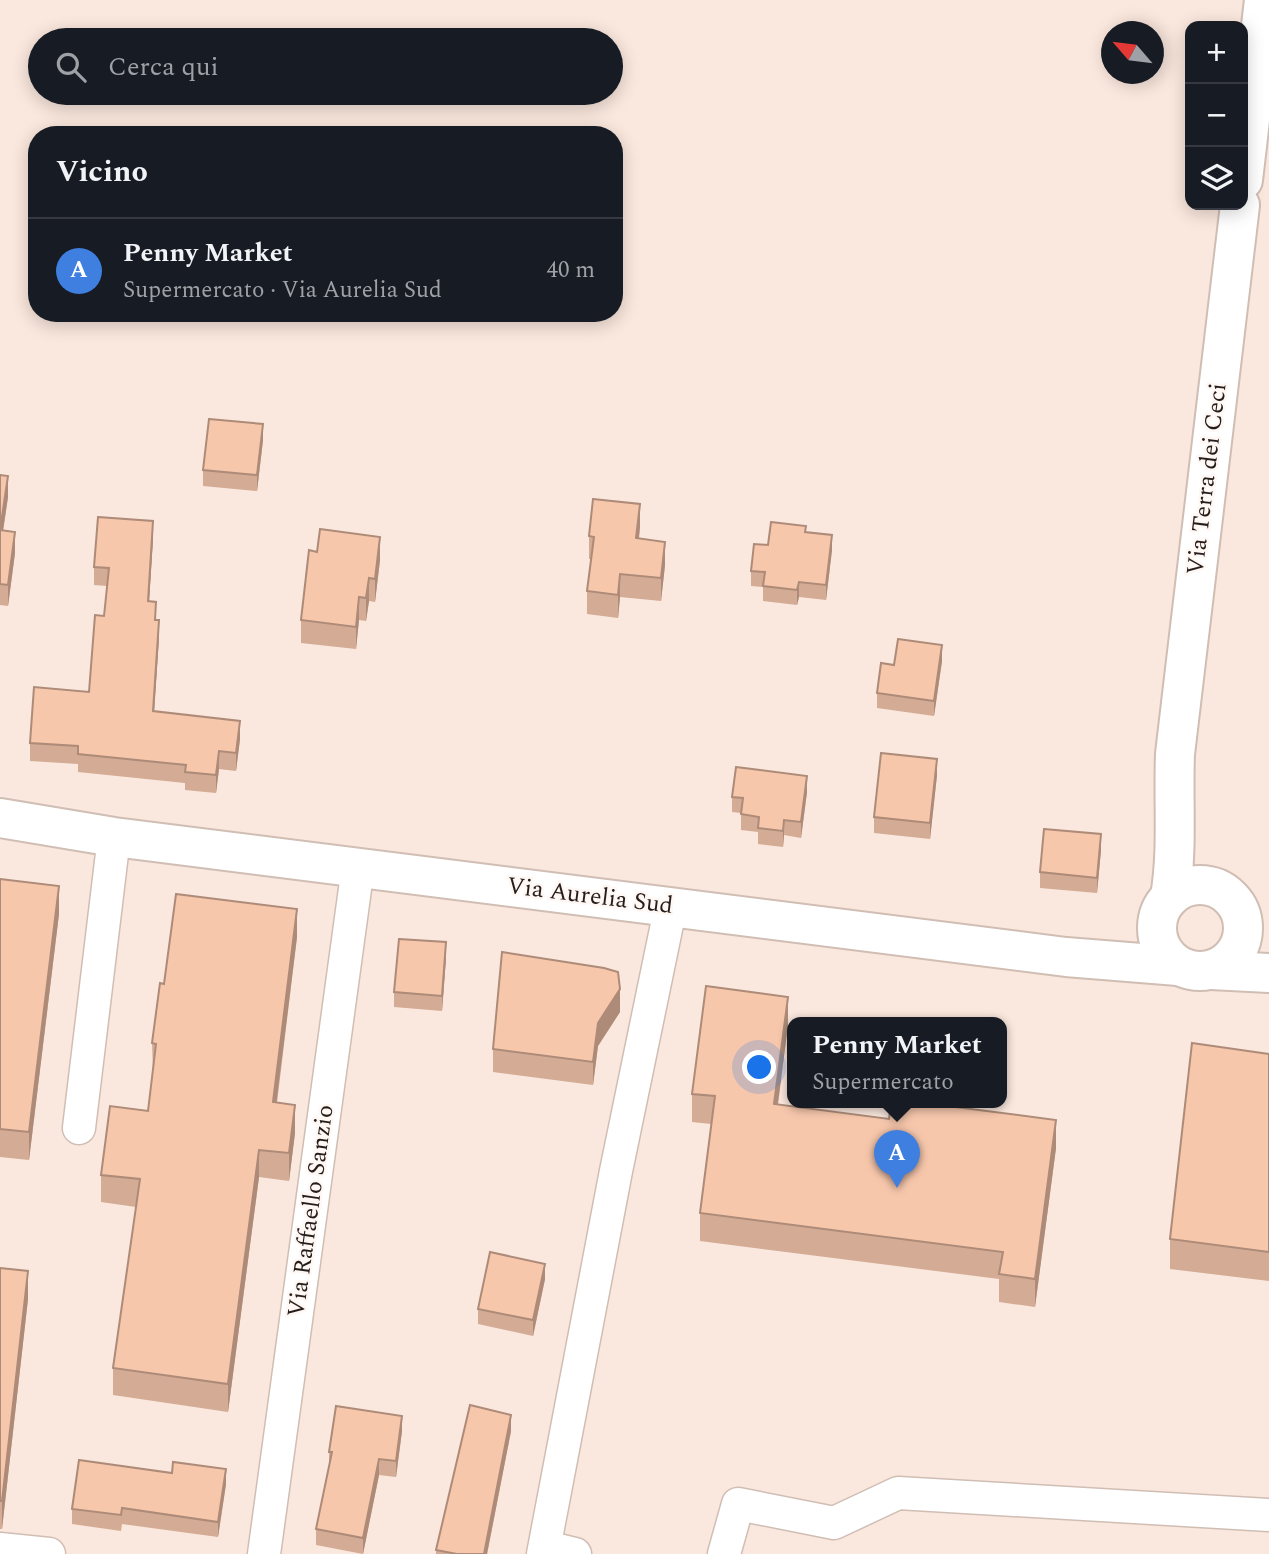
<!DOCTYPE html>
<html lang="it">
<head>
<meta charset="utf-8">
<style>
	body { margin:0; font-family:Spectral,serif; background:#242831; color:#f1f3f6 }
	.controls { position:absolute; right:21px; top:21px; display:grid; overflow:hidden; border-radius:14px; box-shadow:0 4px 18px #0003 }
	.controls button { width:63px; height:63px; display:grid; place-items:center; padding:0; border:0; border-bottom:2px solid #363941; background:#171b24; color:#f1f3f6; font:35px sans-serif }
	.compass { position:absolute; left:1101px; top:21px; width:63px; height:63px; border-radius:50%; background:#171b24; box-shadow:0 4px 18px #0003; rotate:298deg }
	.you { position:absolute; left:760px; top:1068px; width:24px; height:24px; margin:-18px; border:5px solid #fff; border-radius:50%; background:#1a73e8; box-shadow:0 0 0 10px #1a73e833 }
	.badge { display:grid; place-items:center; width:46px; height:46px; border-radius:50%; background:#006ed5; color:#fff; font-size:23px; font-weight:700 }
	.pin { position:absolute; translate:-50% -58px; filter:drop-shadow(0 2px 4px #0008) }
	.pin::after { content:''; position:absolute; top:37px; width:24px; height:21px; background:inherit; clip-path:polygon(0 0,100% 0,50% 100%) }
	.popup { position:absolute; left:787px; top:1017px; width:220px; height:91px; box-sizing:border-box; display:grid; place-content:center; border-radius:14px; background:#171b24; filter:drop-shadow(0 2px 5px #0005); font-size:23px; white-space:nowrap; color:#9ea1a6 }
	.popup b { font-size:26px; color:#f1f3f6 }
	.popup::after { content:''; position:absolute; left:50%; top:100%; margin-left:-14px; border:14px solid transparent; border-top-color:#171b24 }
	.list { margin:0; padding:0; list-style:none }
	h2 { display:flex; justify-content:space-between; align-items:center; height:91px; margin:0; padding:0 28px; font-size:30px }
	h2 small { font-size:23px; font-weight:400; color:#9ea1a6 }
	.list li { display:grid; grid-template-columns:46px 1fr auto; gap:21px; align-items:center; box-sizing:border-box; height:105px; padding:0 28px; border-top:2px solid #363941 }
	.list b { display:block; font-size:26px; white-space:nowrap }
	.list p { margin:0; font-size:23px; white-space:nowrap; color:#9ea1a6 }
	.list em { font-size:23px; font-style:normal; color:#9ea1a6 }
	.icon { flex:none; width:38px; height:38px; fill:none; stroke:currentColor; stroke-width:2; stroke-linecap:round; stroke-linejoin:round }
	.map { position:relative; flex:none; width:1269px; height:1554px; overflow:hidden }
	.search { position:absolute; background:#171b24; box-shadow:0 4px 18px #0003; left:28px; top:28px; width:595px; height:77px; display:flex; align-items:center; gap:18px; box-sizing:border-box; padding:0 24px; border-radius:38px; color:#9ea1a6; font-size:26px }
	.panel { position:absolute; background:#171b24; box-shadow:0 4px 18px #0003; left:28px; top:126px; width:595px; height:196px; border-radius:28px }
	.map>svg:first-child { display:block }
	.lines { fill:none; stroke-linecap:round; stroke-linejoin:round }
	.street-casing { stroke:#d0beb4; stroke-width:35 }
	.secondary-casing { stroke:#d0beb4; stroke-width:42 }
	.street { stroke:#fff; stroke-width:32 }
	.secondary { stroke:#fff; stroke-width:38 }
	.wall { fill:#d4ab94 }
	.shaded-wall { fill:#ad8b78 }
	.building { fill:#f7c7ac; stroke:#ad8b78; stroke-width:2 }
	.labels { text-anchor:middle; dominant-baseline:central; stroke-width:5; stroke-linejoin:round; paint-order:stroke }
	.street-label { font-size:24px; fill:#241d1a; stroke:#fff7f3 }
</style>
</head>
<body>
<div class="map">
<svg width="1269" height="1554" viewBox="0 0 1269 1554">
	<rect width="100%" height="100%" fill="#fae7dd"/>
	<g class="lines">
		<g class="street-casing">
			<g id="street">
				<path d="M79,1128L114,837"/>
				<path d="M546,1547L575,1554"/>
				<path d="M0,1549L49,1554"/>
				<path d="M264,1554L358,867"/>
				<path d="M543,1554L616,1171L671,905"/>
				<path d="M724,1554L738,1504L834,1523L898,1493L1269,1515"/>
			</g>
		</g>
		<g class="secondary-casing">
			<g id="secondary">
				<path d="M1243,180L1264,0"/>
				<path d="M0,818L114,837L1066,957L1178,966"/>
				<circle cx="1200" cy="928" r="43"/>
				<path d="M1170,897C1178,850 1173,802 1175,754L1240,205"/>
				<path d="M1211,970L1269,973"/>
			</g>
		</g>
		<use href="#street" class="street"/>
		<use href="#secondary" class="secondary"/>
	</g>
	<g class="wall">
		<path d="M263,440L257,491L203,486V470Z"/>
		<path d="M0,475L8,497L3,531L15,553L8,606L0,605Z"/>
		<path d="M640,527L639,539L665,565L661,601L620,597L618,618L587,614V591L591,559H589V536Z"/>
		<path d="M806,532L832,550L826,600L799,597L797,605L763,601V587L751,586V571L768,545Z"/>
		<path d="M153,539L149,601L156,620L159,638L154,711L240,739L236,771L219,769L216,793L185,790V783L78,772V764L30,761V743L89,692L104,616L107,586L94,585V567Z"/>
		<path d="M380,560L375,602L369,601L366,621L359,620L356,649L301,643V620Z"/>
		<path d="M942,661L934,716L877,708V693Z"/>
		<path d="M937,775L930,839L874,833V817Z"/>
		<path d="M807,792L801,838L784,835L783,847L758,844V832L741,830V813L732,812V797Z"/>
		<path d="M1101,850L1097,893L1040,888V872Z"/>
		<path d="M0,879L59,914L29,1160L0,1157Z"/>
		<path d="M297,937L277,1103L295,1133L289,1181L259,1177L228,1412L113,1395V1368L136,1207L101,1202V1175L148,1111L153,1071L152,1043L164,984Z"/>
		<path d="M446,958L442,1011L394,1007V992Z"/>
		<path d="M620,1012L598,1046L593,1085L493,1072V1049Z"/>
		<path d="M788,1025L778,1105L1056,1148L1035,1307L999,1302V1279L700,1241V1213L711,1124L692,1122V1094Z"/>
		<path d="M1269,1054V1281L1170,1269V1239Z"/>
		<path d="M0,1268L28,1299L2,1529H0Z"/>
		<path d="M545,1279L533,1336L478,1324V1309Z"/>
		<path d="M402,1431L396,1477L379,1475L363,1554L316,1545V1529L329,1466V1452Z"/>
		<path d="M511,1431L487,1554H436V1550Z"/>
		<path d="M226,1484L218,1537L122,1524L121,1531L72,1524V1509Z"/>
	</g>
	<g class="shaded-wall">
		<path d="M263,424V440L257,491V475Z"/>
		<path d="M8,476V497L0,551V530Z"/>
		<path d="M640,504V527L636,561V538Z"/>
		<path d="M153,521V539L148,619V601Z"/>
		<path d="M15,532V553L8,606V585Z"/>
		<path d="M832,535V550L826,600V585Z"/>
		<path d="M380,537V560L375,602V579Z"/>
		<path d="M665,542V565L661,601V578Z"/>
		<path d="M620,574V597L618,618V595Z"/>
		<path d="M369,578V601L366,621V598Z"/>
		<path d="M799,582V597L797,605V590Z"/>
		<path d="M359,597V620L356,649V627Z"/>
		<path d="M159,620V638L153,729V711Z"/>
		<path d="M942,645V661L934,716V701Z"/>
		<path d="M240,721V739L236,771V753Z"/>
		<path d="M219,751V769L216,793V775Z"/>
		<path d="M937,759V775L930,839V823Z"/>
		<path d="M807,776V792L801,838V822Z"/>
		<path d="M784,820V835L783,847V831Z"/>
		<path d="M1101,834V850L1097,893V878Z"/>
		<path d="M59,886V914L29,1160V1132Z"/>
		<path d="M297,909V937L273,1130V1102Z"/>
		<path d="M446,942V958L442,1011V996Z"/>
		<path d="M620,989V1012L598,1046L593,1085V1062L598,1023Z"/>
		<path d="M788,997V1025L774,1132V1104Z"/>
		<path d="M295,1105V1133L289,1181V1153Z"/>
		<path d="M1056,1120V1148L1035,1307V1279Z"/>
		<path d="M259,1150V1177L228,1412V1384Z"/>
		<path d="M545,1264V1279L533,1336V1320Z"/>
		<path d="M28,1271V1299L2,1529V1501Z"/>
		<path d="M511,1415V1431L487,1554H484Z"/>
		<path d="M402,1416V1431L396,1477V1461Z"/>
		<path d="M379,1459V1475L363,1554V1538Z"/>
		<path d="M226,1469V1484L218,1537V1522Z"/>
	</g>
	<g class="building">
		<path d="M209,419L263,424L257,475L203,470Z"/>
		<path d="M0,475L8,476L0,530L15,532L8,585L0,584Z"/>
		<path d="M593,499L640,504L636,538L665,542L661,578L620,574L618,595L587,591L594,537L589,536Z"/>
		<path d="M98,517L153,521L148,601L156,602L155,620H159L153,711L240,721L236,753L219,751L216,775L185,772L186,765L78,754V746L30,743L34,687L89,692L95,615L104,616L109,568L94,567Z"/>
		<path d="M771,522L806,526L805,532L832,535L826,585L799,582L797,590L763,586L765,572L751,571L754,544L768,545Z"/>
		<path d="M320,529L380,537L375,579L369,578L366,598L359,597L356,627L301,620L309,550L317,552Z"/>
		<path d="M898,639L942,645L934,701L877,693L881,663L894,665Z"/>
		<path d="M881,753L937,759L930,823L874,817Z"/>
		<path d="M736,767L807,776L801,822L784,820L783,831L758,828L759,817L741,814L743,798L732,797Z"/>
		<path d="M1044,829L1101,834L1097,878L1040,872Z"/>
		<path d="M0,879L59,886L29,1132L0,1129Z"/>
		<path d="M176,894L297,909L273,1102L295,1105L289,1153L259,1150L228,1384L113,1368L140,1179L101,1175L110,1106L148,1111L156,1044L152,1043L160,983L164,984Z"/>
		<path d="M399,939L446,942L442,996L394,992Z"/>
		<path d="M502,952L604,968L618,972L620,989L598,1023L593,1062L493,1049Z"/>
		<path d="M706,986L788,997L774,1104L889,1119L891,1102H916L1056,1120L1035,1279L999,1274L1003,1252L700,1213L715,1096L692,1094Z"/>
		<path d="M1192,1043L1269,1054V1252L1170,1239Z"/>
		<path d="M490,1252L545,1264L533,1320L478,1309Z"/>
		<path d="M0,1268L28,1271L2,1501H0Z"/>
		<path d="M470,1405L511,1415L484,1554H457L436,1550Z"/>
		<path d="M336,1406L402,1416L396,1461L379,1459L363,1538L316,1529L332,1452H329Z"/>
		<path d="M79,1460L172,1473L173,1462L226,1469L218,1522L122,1508L121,1515L72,1509Z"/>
	</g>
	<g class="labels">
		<g class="street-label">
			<text transform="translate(1207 479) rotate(-83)">Via Terra dei Ceci</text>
			<text transform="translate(590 896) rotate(7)">Via Aurelia Sud</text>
			<text transform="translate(311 1211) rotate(-82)">Via Raffaello Sanzio</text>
		</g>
	</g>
</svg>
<div class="controls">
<button>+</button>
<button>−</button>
<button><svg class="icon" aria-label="layers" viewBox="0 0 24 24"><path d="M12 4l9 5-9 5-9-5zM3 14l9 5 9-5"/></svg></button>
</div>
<svg class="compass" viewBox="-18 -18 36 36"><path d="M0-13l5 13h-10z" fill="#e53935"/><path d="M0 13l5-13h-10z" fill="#9ea1a6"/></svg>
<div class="you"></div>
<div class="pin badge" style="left:897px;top:1188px;background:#3f7fe0">A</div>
<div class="popup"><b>Penny Market</b>Supermercato</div>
<div class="search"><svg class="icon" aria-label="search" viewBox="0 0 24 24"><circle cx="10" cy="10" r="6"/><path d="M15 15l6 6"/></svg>Cerca qui</div>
<section class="panel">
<h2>Vicino<small></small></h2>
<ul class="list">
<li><span class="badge" style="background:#3f7fe0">A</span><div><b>Penny Market</b><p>Supermercato · Via Aurelia Sud</p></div><em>40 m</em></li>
</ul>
</section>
</div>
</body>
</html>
